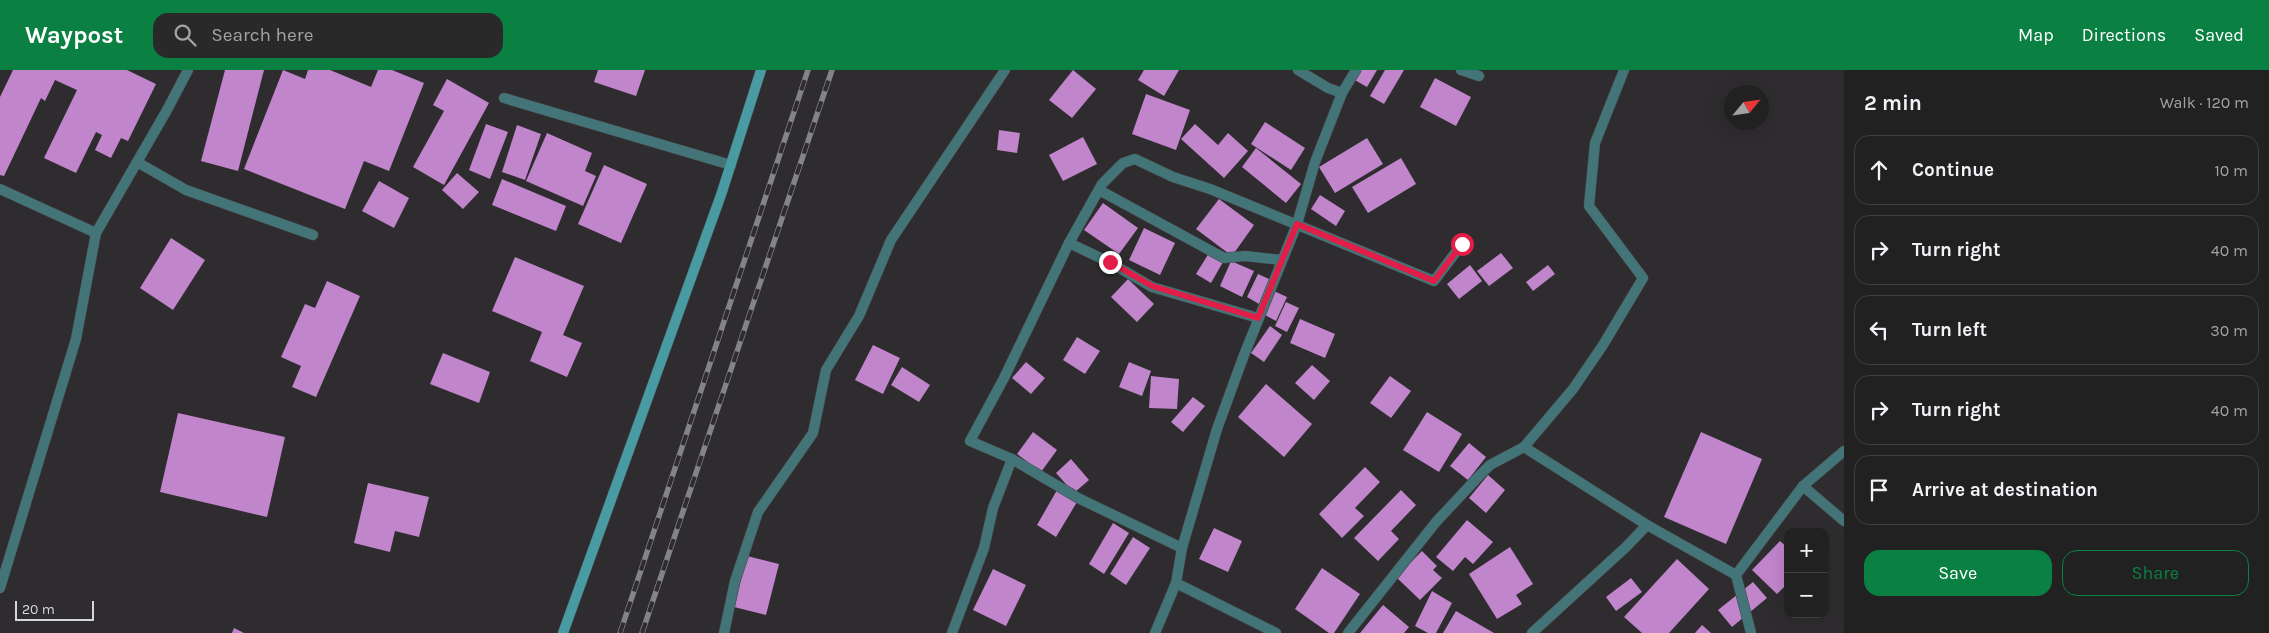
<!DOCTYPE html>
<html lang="en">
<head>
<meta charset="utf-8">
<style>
	body { margin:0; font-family:Karla,sans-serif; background:#2a292a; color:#f1f3f6 }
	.controls { position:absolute; right:15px; bottom:15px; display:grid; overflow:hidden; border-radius:10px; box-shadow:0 5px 20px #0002 }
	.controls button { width:45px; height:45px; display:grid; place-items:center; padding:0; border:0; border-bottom:1px solid #3f3e40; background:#222122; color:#f1f3f6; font:25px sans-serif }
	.compass { position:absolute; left:1724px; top:15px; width:45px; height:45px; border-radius:50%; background:#222122; box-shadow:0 5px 20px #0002; rotate:61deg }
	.scale { position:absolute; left:15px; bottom:12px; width:79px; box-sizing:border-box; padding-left:5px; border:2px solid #d6d5d7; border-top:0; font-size:14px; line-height:18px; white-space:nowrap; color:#d6d5d7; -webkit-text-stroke:4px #2e2c2e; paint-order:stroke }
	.stop { position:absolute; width:15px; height:15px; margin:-11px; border:4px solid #e11d48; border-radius:50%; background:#fff }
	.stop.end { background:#e11d48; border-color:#fff; box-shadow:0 1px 5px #0008 }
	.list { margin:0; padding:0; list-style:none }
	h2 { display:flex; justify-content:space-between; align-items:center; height:65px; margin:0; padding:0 20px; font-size:21px }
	h2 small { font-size:16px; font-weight:400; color:#a2a3a5 }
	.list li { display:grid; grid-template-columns:32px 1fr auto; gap:15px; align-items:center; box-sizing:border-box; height:70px; margin:0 10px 10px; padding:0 10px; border:1px solid #3f3e40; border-radius:15px }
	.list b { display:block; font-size:19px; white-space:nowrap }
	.list em { font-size:16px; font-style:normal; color:#a2a3a5 }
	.actions { display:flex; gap:10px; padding:15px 20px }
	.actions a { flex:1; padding:11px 0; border:1px solid #0b8043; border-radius:15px; text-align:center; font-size:18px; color:#0b8043 }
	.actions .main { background:#0b8043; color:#fff }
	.icon { flex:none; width:28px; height:28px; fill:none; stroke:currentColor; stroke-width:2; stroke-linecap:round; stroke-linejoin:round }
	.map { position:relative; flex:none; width:1844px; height:563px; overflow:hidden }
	header { display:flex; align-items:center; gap:30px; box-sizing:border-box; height:70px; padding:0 25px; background:#0b8043; color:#fff }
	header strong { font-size:24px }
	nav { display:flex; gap:28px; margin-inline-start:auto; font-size:18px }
	.search { width:350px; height:45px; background:#2a292a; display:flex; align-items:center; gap:12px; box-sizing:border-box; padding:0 18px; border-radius:15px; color:#a2a3a5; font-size:19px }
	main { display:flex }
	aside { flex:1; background:#222122 }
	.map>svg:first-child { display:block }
	.building { fill:#c185cc }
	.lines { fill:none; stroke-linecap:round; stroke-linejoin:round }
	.service-casing { stroke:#494749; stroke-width:11 }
	.minor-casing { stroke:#494749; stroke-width:11 }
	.secondary-casing { stroke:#494749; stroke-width:11 }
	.service { stroke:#427478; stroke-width:10 }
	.minor { stroke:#427478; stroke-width:10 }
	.secondary { stroke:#489ba2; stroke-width:10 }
	.rail-casing { stroke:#848385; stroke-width:5.5 }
	.rail { stroke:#2e2c2e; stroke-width:4; stroke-dasharray:11; stroke-linecap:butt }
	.route { stroke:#e11d48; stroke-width:6 }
</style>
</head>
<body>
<header>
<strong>Waypost</strong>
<div class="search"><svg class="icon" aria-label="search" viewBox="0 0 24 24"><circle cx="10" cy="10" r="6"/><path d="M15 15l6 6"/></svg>Search here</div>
<nav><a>Map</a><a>Directions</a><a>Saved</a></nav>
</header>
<main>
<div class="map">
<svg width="1844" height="563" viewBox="0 0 1844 563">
	<rect width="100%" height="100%" fill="#2e2c2e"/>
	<g class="building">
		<path d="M13,0H127L156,14L128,71L121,68L111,88L95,80L102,65L96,62L76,103L44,88L77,20L55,10L45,31L41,28L4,106L0,105V27Z"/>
		<path d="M225,0H264L238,101L201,91Z"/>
		<path d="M283,0L305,9L308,0H330L371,17L378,0H392L424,13L389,101L364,91L345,139L244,99Z"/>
		<path d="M598,0H645L636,26L594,12Z"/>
		<path d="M1073,0L1096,19L1072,48L1049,30Z"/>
		<path d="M1144,0H1179L1164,26L1138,10Z"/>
		<path d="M1359,0H1377L1367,17L1353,9Z"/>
		<path d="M1385,0H1404L1384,34L1370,26Z"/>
		<path d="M1435,8L1471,27L1456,56L1420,37Z"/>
		<path d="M447,9L489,33L444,115L413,97L444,41L433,35Z"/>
		<path d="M1146,24L1190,40L1176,80L1132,64Z"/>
		<path d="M1265,52L1305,78L1291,100L1251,74Z"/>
		<path d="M486,54L508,62L490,109L469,100Z"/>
		<path d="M1195,54L1218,75L1228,63L1248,81L1224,108L1181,69Z"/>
		<path d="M517,55L541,64L525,110L502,102Z"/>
		<path d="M999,60L1020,63L1017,83L997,80Z"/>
		<path d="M547,63L592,83L585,101L596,106L583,136L526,111Z"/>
		<path d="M1083,67L1097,94L1063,111L1049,85Z"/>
		<path d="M1367,68L1383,94L1335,123L1319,97Z"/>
		<path d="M1256,78L1301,114L1286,133L1242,97Z"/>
		<path d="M1401,88L1416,114L1368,143L1352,117Z"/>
		<path d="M604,95L647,114L621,173L578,154Z"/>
		<path d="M457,103L479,122L463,139L442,120Z"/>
		<path d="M502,109L566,136L556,161L492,135Z"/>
		<path d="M379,111L409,128L394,158L362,141Z"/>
		<path d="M1320,125L1345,141L1336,156L1311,139Z"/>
		<path d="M1219,129L1254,155L1232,186L1196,159Z"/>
		<path d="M1103,133L1138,158L1119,184L1084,160Z"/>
		<path d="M1144,158L1175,173L1160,205L1129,190Z"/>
		<path d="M171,168L205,190L173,240L140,218Z"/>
		<path d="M1209,183L1223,192L1211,213L1196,204Z"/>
		<path d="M1501,183L1513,198L1489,216L1477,201Z"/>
		<path d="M515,187L584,216L563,265L582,273L567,307L530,291L542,262L492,241Z"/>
		<path d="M1231,191L1254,201L1242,227L1220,216Z"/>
		<path d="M1470,195L1482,211L1459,229L1447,214Z"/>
		<path d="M1548,195L1555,204L1533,221L1526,212Z"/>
		<path d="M1258,204L1271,210L1259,234L1247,227Z"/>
		<path d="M1128,209L1154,234L1137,252L1111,227Z"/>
		<path d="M327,211L360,226L316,327L292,317L301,296L281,287L305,234L315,238Z"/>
		<path d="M1274,221L1287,227L1276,251L1263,244Z"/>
		<path d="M1286,232L1299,238L1287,262L1275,256Z"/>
		<path d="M1300,249L1335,264L1325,288L1290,273Z"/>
		<path d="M1270,256L1282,265L1264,292L1251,283Z"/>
		<path d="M1077,267L1100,281L1085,304L1063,290Z"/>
		<path d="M873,275L900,288L883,324L855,310Z"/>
		<path d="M443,283L490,302L479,333L430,314Z"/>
		<path d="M1026,292L1045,308L1031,324L1012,308Z"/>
		<path d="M1129,292L1151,301L1142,326L1119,317Z"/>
		<path d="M1312,295L1330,311L1314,330L1295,313Z"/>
		<path d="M902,297L930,315L919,332L891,315Z"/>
		<path d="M1151,306L1179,309L1177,339L1149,338Z"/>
		<path d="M1390,306L1411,321L1391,348L1370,333Z"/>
		<path d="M1266,314L1312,354L1284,387L1238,347Z"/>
		<path d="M1193,327L1205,336L1183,362L1171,352Z"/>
		<path d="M1427,342L1462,364L1439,402L1403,380Z"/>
		<path d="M178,343L285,367L267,447L160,422Z"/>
		<path d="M1033,362L1057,380L1041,402L1017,384Z"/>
		<path d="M1701,362L1762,389L1726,474L1664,447Z"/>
		<path d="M1469,373L1486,387L1468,410L1450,396Z"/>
		<path d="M1071,389L1089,410L1074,423L1056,403Z"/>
		<path d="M1365,397L1380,412L1355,438L1364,446L1342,468L1319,444Z"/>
		<path d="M1488,405L1505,420L1486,443L1469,428Z"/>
		<path d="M368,413L429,427L419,467L395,461L390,482L354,473Z"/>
		<path d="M1057,420L1077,432L1056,467L1037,455Z"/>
		<path d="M1401,420L1416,435L1391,461L1399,469L1378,491L1354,468Z"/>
		<path d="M1467,450L1493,472L1473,494L1465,487L1453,501L1436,487Z"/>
		<path d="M1113,453L1129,463L1104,504L1089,494Z"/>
		<path d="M1214,458L1242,471L1228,502L1199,489Z"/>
		<path d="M1133,467L1150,478L1126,515L1110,504Z"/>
		<path d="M1780,471L1788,478V513L1777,524L1752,500Z"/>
		<path d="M1510,477L1533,514L1516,525L1522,534L1497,549L1469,504Z"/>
		<path d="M1422,481L1437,496L1433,500L1442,508L1420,530L1396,507Z"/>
		<path d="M747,486L779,494L766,545L734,537Z"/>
		<path d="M1677,489L1709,519L1669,563H1642L1624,547Z"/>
		<path d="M1322,498L1360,524L1334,563H1329L1295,539Z"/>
		<path d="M993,499L1026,515L1006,556L973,540Z"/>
		<path d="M1631,508L1642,522L1616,541L1606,527Z"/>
		<path d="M1753,512L1767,528L1732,557L1718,540Z"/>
		<path d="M1432,521L1452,533L1436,563H1428L1415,556Z"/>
		<path d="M1383,535L1409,557L1404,563H1360Z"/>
		<path d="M1456,541L1494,563H1443Z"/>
		<path d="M1702,555L1711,563H1695Z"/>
		<path d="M234,558L244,563H232Z"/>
	</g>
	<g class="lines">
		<g class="service-casing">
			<g id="service">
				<path d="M137,92L186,120L313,165"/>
				<path d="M96,163L167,40L188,0"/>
				<path d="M1803,416L1844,451"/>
			</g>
		</g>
		<g class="minor-casing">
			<g id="minor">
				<path d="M1298,0L1328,18L1342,23"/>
				<path d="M1461,0L1479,6"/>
				<path d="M1624,0L1595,73L1589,136L1643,208L1603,275L1573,319L1524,377L1647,455L1736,505L1803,416L1844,381"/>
				<path d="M504,28L731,95"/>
				<path d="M0,119L96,163L76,269L0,518"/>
				<path d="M1099,120L1224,188L1245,186L1282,190"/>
				<path d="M1069,173L1109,192L1152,217L1258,248"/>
				<path d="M1182,478L1080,429L1012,389L970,371L1004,308L1069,173L1102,114L1123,93L1135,89L1173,107L1210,119L1434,211L1462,174"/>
				<path d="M1736,505L1751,563"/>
				<path d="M1176,513L1276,563"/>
				<path d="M724,563L735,511L758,442L813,363L826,300L859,246L891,170L1005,0"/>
				<path d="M952,563L984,478L993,438L1012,389"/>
				<path d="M1155,563L1176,513L1182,478L1217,359L1244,285L1297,154L1315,92L1342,23L1356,0"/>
				<path d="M1348,563L1436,452L1479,406L1490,395L1524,377"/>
				<path d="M1532,563L1626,477L1647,455"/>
			</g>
		</g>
		<g class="secondary-casing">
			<path id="secondary" d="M563,563L721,125L761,0"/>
		</g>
		<use href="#service" class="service"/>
		<use href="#minor" class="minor"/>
		<use href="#secondary" class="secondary"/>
		<g class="rail-casing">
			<g id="rail">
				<path d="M620,563L808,0"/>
				<path d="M642,563L832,0"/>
			</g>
		</g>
		<use href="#rail" class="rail"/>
	</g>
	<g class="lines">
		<path class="route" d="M1110,192L1152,216L1258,248L1297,154L1434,211L1462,174"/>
	</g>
</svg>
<div class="controls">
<button>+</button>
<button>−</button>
</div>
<svg class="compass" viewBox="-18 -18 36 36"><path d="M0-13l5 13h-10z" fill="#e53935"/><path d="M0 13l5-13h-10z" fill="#a2a3a5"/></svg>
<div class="scale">20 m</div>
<div class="stop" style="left:1462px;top:174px"></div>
<div class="stop end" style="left:1110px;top:192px"></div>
</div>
<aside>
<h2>2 min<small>Walk · 120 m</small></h2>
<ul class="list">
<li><svg class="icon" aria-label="ahead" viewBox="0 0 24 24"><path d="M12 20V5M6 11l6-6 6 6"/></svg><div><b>Continue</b></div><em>10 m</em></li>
<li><svg class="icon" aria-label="right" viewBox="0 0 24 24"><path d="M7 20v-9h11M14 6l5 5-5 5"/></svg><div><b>Turn right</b></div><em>40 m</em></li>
<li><svg class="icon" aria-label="left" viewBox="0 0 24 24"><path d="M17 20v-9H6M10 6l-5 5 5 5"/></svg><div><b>Turn left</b></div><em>30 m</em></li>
<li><svg class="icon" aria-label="right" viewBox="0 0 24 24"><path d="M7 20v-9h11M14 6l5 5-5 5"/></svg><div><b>Turn right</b></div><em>40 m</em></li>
<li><svg class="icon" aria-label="arrive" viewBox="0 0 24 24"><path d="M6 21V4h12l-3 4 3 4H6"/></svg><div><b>Arrive at destination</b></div></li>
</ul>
<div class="actions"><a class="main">Save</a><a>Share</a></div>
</aside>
</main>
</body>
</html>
